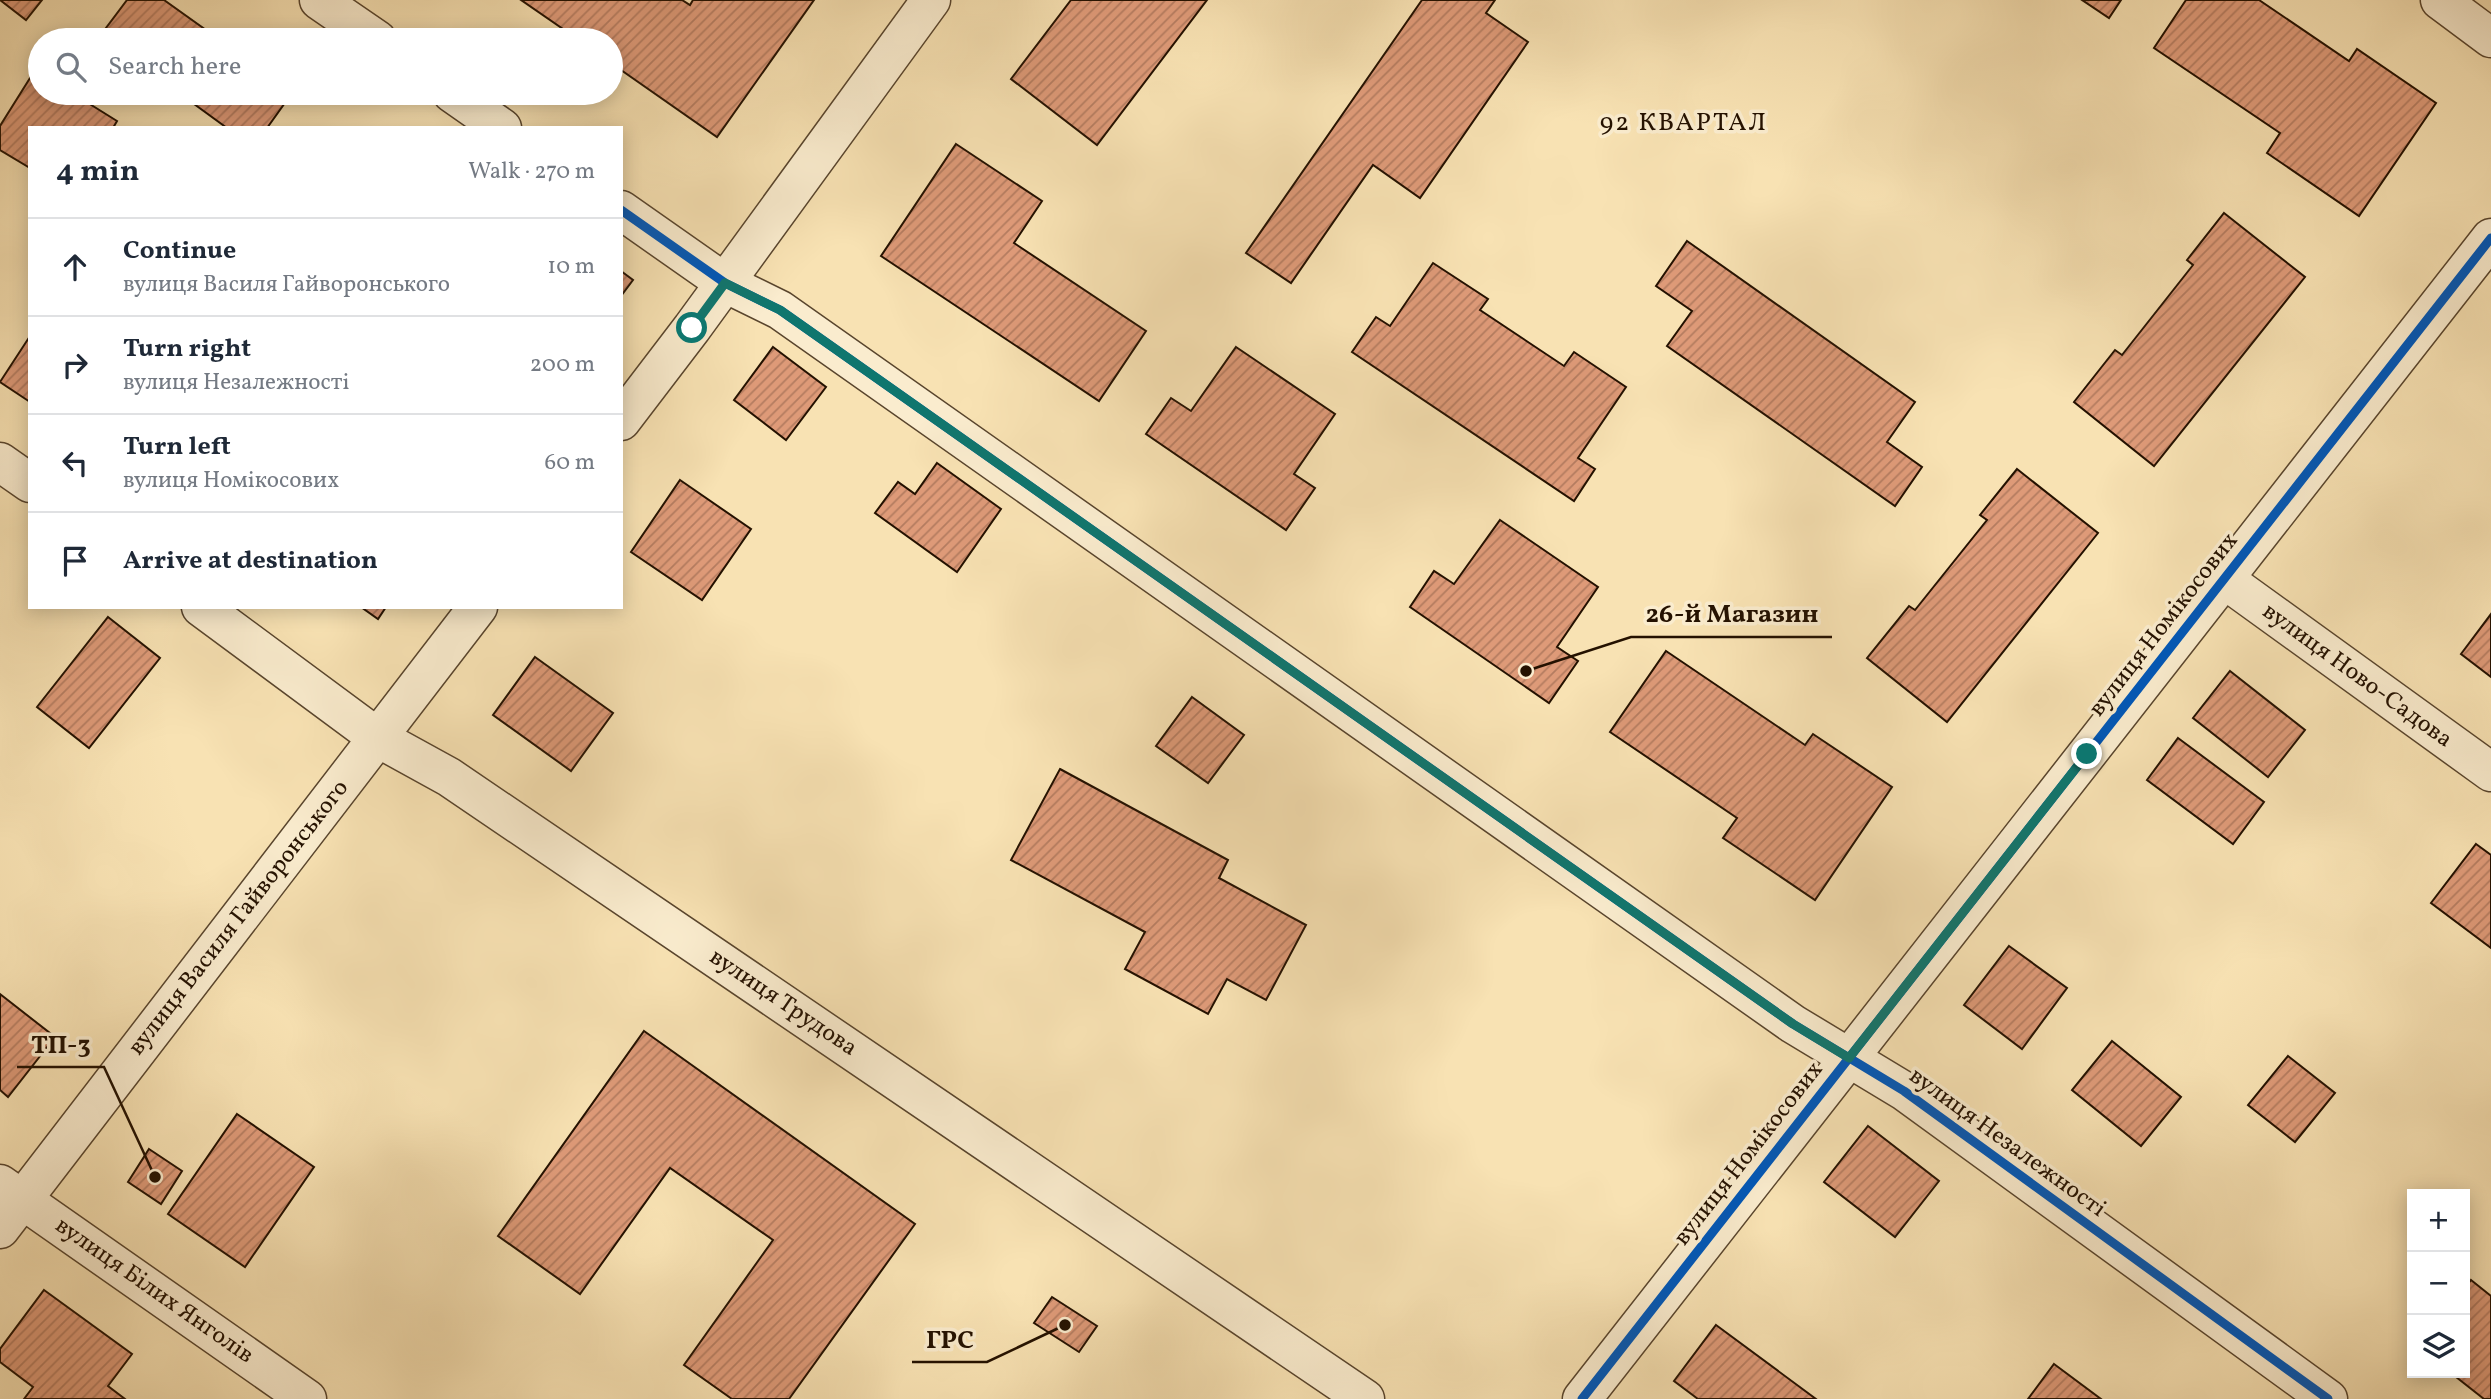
<!DOCTYPE html>
<html lang="en">
<head>
<meta charset="utf-8">
<style>
	body { margin:0; font-family:Vollkorn,serif; background:#f6f6f7; color:#1f2937 }
	.controls { position:absolute; right:21px; bottom:21px; display:grid; overflow:hidden; border-radius:0px; box-shadow:0 4px 18px #0003 }
	.controls button { width:63px; height:63px; display:grid; place-items:center; padding:0; border:0; border-bottom:2px solid #e0e1e3; background:#fff; color:#1f2937; font:35px sans-serif }
	.stop { position:absolute; width:21px; height:21px; margin:-16px; border:5px solid #0f766e; border-radius:50%; background:#fff }
	.stop.end { background:#0f766e; border-color:#fff; box-shadow:0 2px 7px #0008 }
	.list { margin:0; padding:0; list-style:none }
	h2 { display:flex; justify-content:space-between; align-items:center; height:91px; margin:0; padding:0 28px; font-size:30px }
	h2 small { font-size:23px; font-weight:400; color:#747a83 }
	.list li { display:grid; grid-template-columns:46px 1fr auto; gap:21px; align-items:center; box-sizing:border-box; height:98px; padding:0 28px; border-top:2px solid #e0e1e3 }
	.list b { display:block; font-size:26px; white-space:nowrap }
	.list p { margin:0; font-size:23px; white-space:nowrap; color:#747a83 }
	.list em { font-size:23px; font-style:normal; color:#747a83 }
	.icon { flex:none; width:38px; height:38px; fill:none; stroke:currentColor; stroke-width:2; stroke-linecap:round; stroke-linejoin:round }
	.map { position:relative; flex:none; width:2491px; height:1399px; overflow:hidden }
	.search { position:absolute; background:#fff; box-shadow:0 4px 18px #0003; left:28px; top:28px; width:595px; height:77px; display:flex; align-items:center; gap:18px; box-sizing:border-box; padding:0 24px; border-radius:38px; color:#747a83; font-size:26px }
	.panel { position:absolute; background:#fff; box-shadow:0 4px 18px #0003; left:28px; top:126px; width:595px; height:483px; border-radius:0px }
	.map>svg:first-child { display:block }
	.building { fill:url(#building-hatch); stroke:#241100; stroke-width:2 }
	.lines { fill:none; stroke-linecap:round; stroke-linejoin:round }
	.street-casing { stroke:#59452d; stroke-width:41 }
	.street { stroke:#faecce; stroke-width:38 }
	.cycleway-casing { stroke:#faecce; stroke-width:13 }
	.cycleway { stroke:#0057b8; stroke-width:9 }
	.route { stroke:#0f766e; stroke-width:9 }
	.labels { text-anchor:middle; dominant-baseline:central; stroke-width:7; stroke-linejoin:round; paint-order:stroke }
	.street-label { font-size:24px; fill:#241100; stroke:#faecce }
	.neighbourhood-label { font-size:26px; letter-spacing:2px; fill:#241100; stroke:#faecce }
	.leader { fill:none; stroke:#241100; stroke-width:2.5 }
	.callout-dot { fill:#241100; stroke:#faecce; stroke-width:2.5 }
	.callout-label { font-size:26px; text-anchor:middle; font-weight:bold; fill:#241100; stroke:#faecce; stroke-width:7; stroke-linejoin:round; paint-order:stroke }
</style>
</head>
<body>
<div class="map">
<svg width="2491" height="1399" viewBox="0 0 2491 1399">
	<defs>
		<pattern id="building-hatch" width="6" height="6" patternUnits="userSpaceOnUse" patternTransform="scale(1.75)"><rect width="6" height="6" fill="#de9a78"/><path d="M-1 1l2-2M0 6l6-6M5 7l2-2" fill="none" stroke="#b47c60"/></pattern>
	</defs>
	<rect width="100%" height="100%" fill="#f8e2b3"/>
	<filter id="stains"><feTurbulence type="fractalNoise" baseFrequency=".00286" numOctaves="4"/><feColorMatrix values="0 0 0 0 .2 0 0 0 0 .09 0 0 0 0 .02 0 0 0 .5 -.17"/></filter>
	<radialGradient id="worn" r=".72"><stop offset=".6" stop-color="#630" stop-opacity="0"/><stop offset="1" stop-color="#630" stop-opacity=".3"/></radialGradient>
	<g class="building">
		<path d="M0,0H42L26,20Z"/>
		<path d="M127,0H164L220,40H107L100,36Z"/>
		<path d="M521,0H682L690,5L693,0H814L717,137L611,63V40H579Z"/>
		<path d="M1071,0H1207L1097,145L1011,79Z"/>
		<path d="M1422,0H1495L1486,13L1528,42L1420,198L1373,165L1291,283L1246,253Z"/>
		<path d="M2082,0H2121L2109,18Z"/>
		<path d="M2186,0H2259L2349,61L2357,49L2436,103L2359,216L2267,153L2280,133L2154,48Z"/>
		<path d="M35,70L40,73V93H72L117,121L113,128H30V168L0,150V126Z"/>
		<path d="M179,93H292L267,128H227Z"/>
		<path d="M956,144L1042,201L1014,243L1146,331L1099,401L881,256Z"/>
		<path d="M2224,213L2305,277L2154,466L2074,402L2115,350L2122,355L2193,265L2187,260Z"/>
		<path d="M1687,241L1915,402L1887,442L1922,467L1895,506L1667,346L1692,311L1656,286Z"/>
		<path d="M1433,263L1488,299L1480,310L1564,366L1574,352L1626,387L1578,458L1595,469L1574,501L1352,352L1376,317L1390,326Z"/>
		<path d="M621,271L633,280L621,296Z"/>
		<path d="M30,336V402L0,382Z"/>
		<path d="M773,347L826,387L786,440L734,400Z"/>
		<path d="M1236,347L1335,414L1294,474L1315,488L1286,530L1146,434L1171,398L1191,411Z"/>
		<path d="M937,463L1001,509L957,572L875,513L898,482L915,494Z"/>
		<path d="M2017,469L2098,533L1947,722L1867,658L1909,606L1915,610L1987,520L1980,515Z"/>
		<path d="M680,480L751,529L702,600L631,552Z"/>
		<path d="M1500,520L1598,587L1557,647L1578,661L1549,703L1410,607L1434,571L1454,584Z"/>
		<path d="M361,607H386L378,619Z"/>
		<path d="M2491,614V677L2461,654Z"/>
		<path d="M108,617L160,658L89,748L37,707Z"/>
		<path d="M1666,651L1805,745L1813,734L1892,787L1815,900L1723,838L1737,818L1610,732Z"/>
		<path d="M535,657L613,713L571,771L493,715Z"/>
		<path d="M2230,671L2305,730L2268,777L2193,718Z"/>
		<path d="M1192,697L1244,735L1208,783L1156,746Z"/>
		<path d="M2178,738L2264,802L2233,844L2147,780Z"/>
		<path d="M1060,769L1228,860L1219,878L1306,925L1266,1000L1227,979L1208,1014L1125,969L1145,932L1011,860Z"/>
		<path d="M2476,844L2491,855V948L2431,903Z"/>
		<path d="M2009,946L2067,988L2022,1049L1964,1005Z"/>
		<path d="M0,994L55,1037L8,1097L0,1090Z"/>
		<path d="M644,1031L915,1224L789,1399H732L684,1365L773,1240L670,1168L580,1294L498,1236Z"/>
		<path d="M2112,1041L2181,1097L2141,1146L2072,1090Z"/>
		<path d="M2288,1056L2335,1093L2295,1142L2248,1105Z"/>
		<path d="M237,1114L314,1167L245,1267L168,1214Z"/>
		<path d="M1868,1126L1939,1181L1895,1237L1824,1182Z"/>
		<path d="M149,1149L182,1171L161,1204L128,1182Z"/>
		<path d="M2471,1280L2491,1296V1399H2484L2451,1373H2465V1288Z"/>
		<path d="M44,1290L132,1354L108,1386L125,1399H24L33,1387L0,1362V1349Z"/>
		<path d="M1052,1297L1097,1326L1079,1352L1034,1323Z"/>
		<path d="M1716,1325L1816,1399H1698L1674,1381Z"/>
		<path d="M2054,1364L2101,1399H2028Z"/>
	</g>
	<g class="lines">
		<g class="street-casing">
			<g id="street">
				<path d="M319,0L377,40"/>
				<path d="M2440,0L2491,38"/>
				<path d="M452,93L502,128"/>
				<path d="M621,210L725,283L780,310L1793,1024L1904,1091L2328,1399"/>
				<path d="M621,421L692,328L931,0"/>
				<path d="M0,462L30,483"/>
				<path d="M2224,579L2491,772"/>
				<path d="M201,607L378,738L449,777L1365,1399"/>
				<path d="M0,1184L307,1399"/>
				<path d="M0,1229L478,607"/>
				<path d="M1582,1399L2491,238"/>
			</g>
		</g>
		<use href="#street" class="street"/>
		<g class="cycleway-casing">
			<g id="cycleway">
				<path d="M621,210L725,283L780,310L1793,1024L1904,1091L2328,1399"/>
				<path d="M1582,1399L2491,238"/>
			</g>
		</g>
		<use href="#cycleway" class="cycleway"/>
	</g>
	<g class="lines">
		<path class="route" d="M692,328L725,283L780,310L1793,1024L1849,1058L2087,754"/>
	</g>
	<g class="labels">
		<g class="street-label">
			<text transform="translate(2164 625) rotate(-52)">вулиця Номікосових</text>
			<text transform="translate(2357 676) rotate(36)">вулиця Ново-Садова</text>
			<text transform="translate(239 918) rotate(-52)">вулиця Василя Гайворонського</text>
			<text transform="translate(783 1003) rotate(34)">вулиця Трудова</text>
			<text transform="translate(2007 1143) rotate(36)">вулиця Незалежності</text>
			<text transform="translate(1749 1154) rotate(-52)">вулиця Номікосових</text>
			<text transform="translate(154 1291) rotate(35)">вулиця Білих Янголів</text>
		</g>
		<g class="neighbourhood-label">
			<text x="1684" y="123">92 КВАРТАЛ</text>
		</g>
	</g>
	<path class="leader" d="M1526 671L1631 637H1832M155 1177L104 1067H17M1065 1325L987 1362H912"/>
	<g class="callout-dot">
		<circle cx="1526" cy="671" r="7"/>
		<circle cx="155" cy="1177" r="7"/>
		<circle cx="1065" cy="1325" r="7"/>
	</g>
	<g class="callout-label">
		<text x="1732" y="622">26-й Магазин</text>
		<text x="61" y="1053">ТП-3</text>
		<text x="950" y="1348">ГРС</text>
	</g>
	<rect width="100%" height="100%" filter="url(#stains)"/>
	<rect width="100%" height="100%" fill="url(#worn)"/>
</svg>
<div class="controls">
<button>+</button>
<button>−</button>
<button><svg class="icon" aria-label="layers" viewBox="0 0 24 24"><path d="M12 4l9 5-9 5-9-5zM3 14l9 5 9-5"/></svg></button>
</div>
<div class="stop" style="left:692px;top:328px"></div>
<div class="stop end" style="left:2087px;top:754px"></div>
<div class="search"><svg class="icon" aria-label="search" viewBox="0 0 24 24"><circle cx="10" cy="10" r="6"/><path d="M15 15l6 6"/></svg>Search here</div>
<section class="panel">
<h2>4 min<small>Walk · 270 m</small></h2>
<ul class="list">
<li><svg class="icon" aria-label="ahead" viewBox="0 0 24 24"><path d="M12 20V5M6 11l6-6 6 6"/></svg><div><b>Continue</b><p>вулиця Василя Гайворонського</p></div><em>10 m</em></li>
<li><svg class="icon" aria-label="right" viewBox="0 0 24 24"><path d="M7 20v-9h11M14 6l5 5-5 5"/></svg><div><b>Turn right</b><p>вулиця Незалежності</p></div><em>200 m</em></li>
<li><svg class="icon" aria-label="left" viewBox="0 0 24 24"><path d="M17 20v-9H6M10 6l-5 5 5 5"/></svg><div><b>Turn left</b><p>вулиця Номікосових</p></div><em>60 m</em></li>
<li><svg class="icon" aria-label="arrive" viewBox="0 0 24 24"><path d="M6 21V4h12l-3 4 3 4H6"/></svg><div><b>Arrive at destination</b></div></li>
</ul>
</section>
</div>
</body>
</html>
